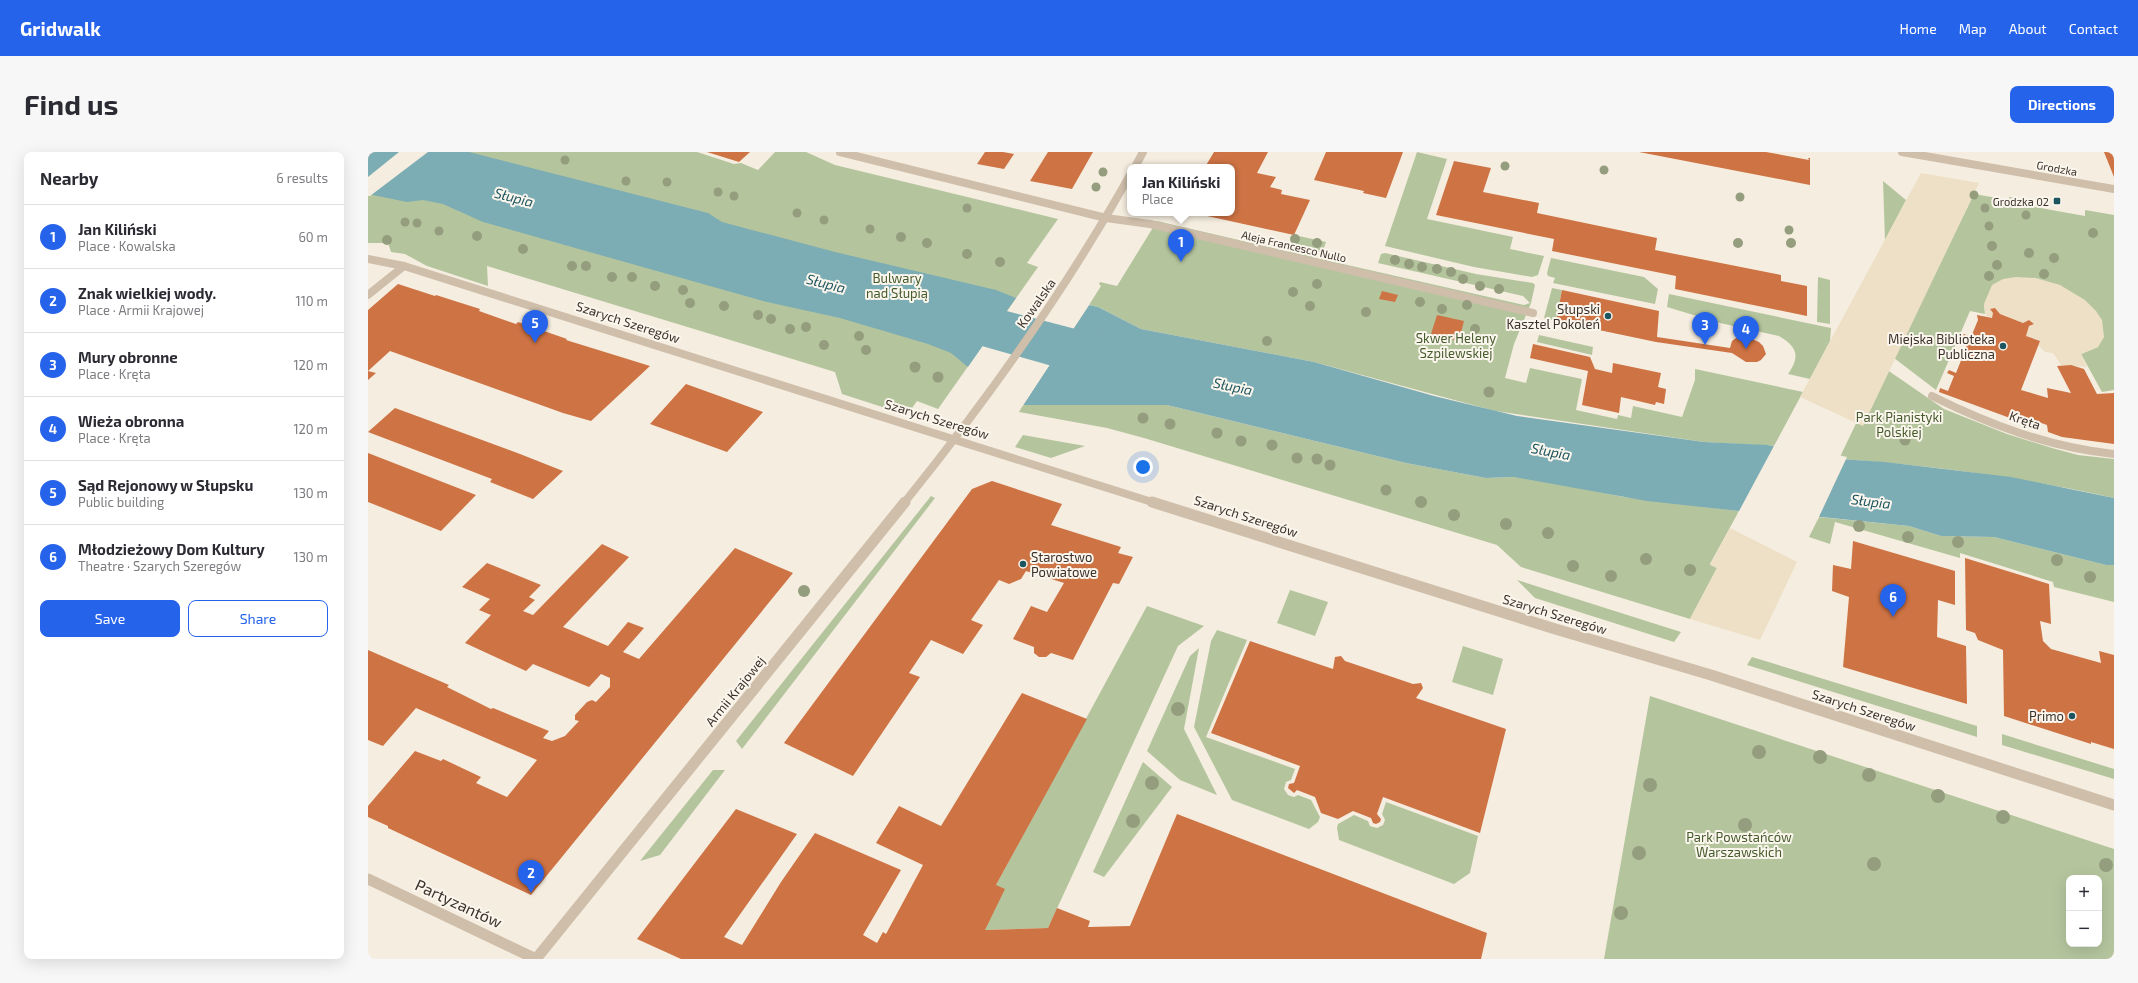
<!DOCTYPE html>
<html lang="en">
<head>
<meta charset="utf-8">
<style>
	body { margin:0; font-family:"Exo 2",sans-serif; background:#f7f7f7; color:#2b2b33 }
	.controls { position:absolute; right:12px; bottom:12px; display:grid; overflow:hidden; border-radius:8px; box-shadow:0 4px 16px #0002 }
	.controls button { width:36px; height:36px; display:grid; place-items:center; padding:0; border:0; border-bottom:1px solid #e1e1e2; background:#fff; color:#2b2b33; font:20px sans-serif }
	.you { position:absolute; left:775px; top:315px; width:14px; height:14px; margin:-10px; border:3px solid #fff; border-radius:50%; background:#1a73e8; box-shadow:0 0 0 6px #1a73e833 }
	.badge { display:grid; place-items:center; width:26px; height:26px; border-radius:50%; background:#2563eb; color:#fff; font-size:13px; font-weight:700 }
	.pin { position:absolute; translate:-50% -33px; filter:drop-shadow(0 1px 2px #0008) }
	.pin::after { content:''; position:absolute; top:21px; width:14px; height:12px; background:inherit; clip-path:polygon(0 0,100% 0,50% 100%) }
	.popup { position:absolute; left:759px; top:12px; width:108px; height:52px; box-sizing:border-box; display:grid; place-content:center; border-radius:8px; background:#fff; filter:drop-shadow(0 1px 3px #0005); font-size:13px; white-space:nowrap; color:#7c7c81 }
	.popup b { font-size:15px; color:#2b2b33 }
	.popup::after { content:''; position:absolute; left:50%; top:100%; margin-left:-8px; border:8px solid transparent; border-top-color:#fff }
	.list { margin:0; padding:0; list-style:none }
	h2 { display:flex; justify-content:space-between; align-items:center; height:52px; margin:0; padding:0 16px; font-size:17px }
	h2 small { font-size:13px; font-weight:400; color:#7c7c81 }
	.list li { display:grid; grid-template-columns:26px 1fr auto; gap:12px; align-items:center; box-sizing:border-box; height:64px; padding:0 16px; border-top:1px solid #e1e1e2 }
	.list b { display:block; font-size:15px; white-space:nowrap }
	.list p { margin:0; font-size:13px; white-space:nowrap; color:#7c7c81 }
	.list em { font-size:13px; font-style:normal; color:#7c7c81 }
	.actions { display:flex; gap:8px; padding:12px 16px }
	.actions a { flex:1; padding:9px 0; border:1px solid #2563eb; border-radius:8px; text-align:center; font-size:14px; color:#2563eb }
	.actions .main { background:#2563eb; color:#fff }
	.map { position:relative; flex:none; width:1746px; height:807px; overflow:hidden; border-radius:8px }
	header { display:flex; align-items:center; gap:24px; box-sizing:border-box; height:56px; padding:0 20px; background:#2563eb; color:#fff }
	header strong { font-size:19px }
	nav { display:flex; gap:22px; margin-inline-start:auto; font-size:14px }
	.intro { display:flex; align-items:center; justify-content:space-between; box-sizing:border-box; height:96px; padding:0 24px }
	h1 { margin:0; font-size:28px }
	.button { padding:10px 18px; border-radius:8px; background:#2563eb; color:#fff; font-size:14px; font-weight:700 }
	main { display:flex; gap:24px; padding:0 24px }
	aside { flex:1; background:#fff; border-radius:8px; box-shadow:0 4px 16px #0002 }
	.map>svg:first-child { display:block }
	.green { fill:#b4c59e; fill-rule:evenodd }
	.plaza { fill:#ede0c6 }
	.water { fill:#7cacb4 }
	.pier { fill:#f5eddf }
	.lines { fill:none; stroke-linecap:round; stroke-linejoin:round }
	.river { fill:#7cacb4; fill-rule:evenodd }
	.building { fill:#ce7344 }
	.service { stroke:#cebeaa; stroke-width:8 }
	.pedestrian { stroke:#cebeaa; stroke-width:8 }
	.minor-far1 { stroke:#cebeaa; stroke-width:8 }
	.minor { stroke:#cebeaa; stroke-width:11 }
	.tertiary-far1 { stroke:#cebeaa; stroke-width:8 }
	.tertiary { stroke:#cebeaa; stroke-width:11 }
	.tree { fill:#949d7d }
	.poi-dot { fill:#1c5560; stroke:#fbf6ed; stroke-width:1.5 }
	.labels { text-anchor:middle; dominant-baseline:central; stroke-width:4; stroke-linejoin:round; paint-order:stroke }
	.far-street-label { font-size:11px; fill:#3b312a; stroke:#fbf6ed }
	.far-poi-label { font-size:11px; fill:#3b312a; stroke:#fbf6ed; text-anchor:end }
	.park-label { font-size:13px; fill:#455b2c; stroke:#fbf6ed }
	.street-label { font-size:13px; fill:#3b312a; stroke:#fbf6ed }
	.poi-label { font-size:13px; fill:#3b312a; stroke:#fbf6ed; text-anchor:end }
	.water-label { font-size:14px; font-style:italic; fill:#1c5560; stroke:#fbf6ed }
	.near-street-label { font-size:16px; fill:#3b312a; stroke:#fbf6ed }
</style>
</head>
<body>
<header>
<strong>Gridwalk</strong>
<nav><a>Home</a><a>Map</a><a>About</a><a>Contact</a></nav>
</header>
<div class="intro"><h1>Find us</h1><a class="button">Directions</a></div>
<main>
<aside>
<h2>Nearby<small>6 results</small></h2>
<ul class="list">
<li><span class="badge">1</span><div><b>Jan Kiliński</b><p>Place · Kowalska</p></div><em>60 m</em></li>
<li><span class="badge">2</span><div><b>Znak wielkiej wody.</b><p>Place · Armii Krajowej</p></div><em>110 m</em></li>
<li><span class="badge">3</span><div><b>Mury obronne</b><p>Place · Kręta</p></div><em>120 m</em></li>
<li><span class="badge">4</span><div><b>Wieża obronna</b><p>Place · Kręta</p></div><em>120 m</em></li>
<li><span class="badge">5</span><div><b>Sąd Rejonowy w Słupsku</b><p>Public building</p></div><em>130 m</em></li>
<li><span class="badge">6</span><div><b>Młodzieżowy Dom Kultury</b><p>Theatre · Szarych Szeregów</p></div><em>130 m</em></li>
</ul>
<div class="actions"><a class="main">Save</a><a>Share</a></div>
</aside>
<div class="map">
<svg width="1746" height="807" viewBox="0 0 1746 807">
	<rect width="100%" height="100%" fill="#f5eddf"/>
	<g class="green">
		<path d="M0,0H329L366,12L373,11L390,18L407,0H438L467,13L690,67L659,111L670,115L570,257L549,249L539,263L474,242L467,220L119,114L120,134L59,114L37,102L23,100L20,91H0Z"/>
		<path d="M1049,0L1079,7L1059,67L1145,85L1142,97L1176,104L1170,123L1164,125L1106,115L1017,94Z"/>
		<path d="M1515,29L1538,48L1517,88Z"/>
		<path d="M1606,42L1641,48V45L1660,49L1661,54L1717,64V58L1746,63V238L1734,240L1713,202L1730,195L1703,177L1616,153L1617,162L1602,159L1568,238L1526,206Z"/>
		<path d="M789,69L922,100L920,97L926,83L958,90L954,101L944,105L1156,153L1162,151L1155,144L1010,111L1013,102L1017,101L1108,122L1165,131L1167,133L1163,151L1146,192L1137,226L1158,231L1162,216L1214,227L1208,258L1249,267L1250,263L1263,266L1265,254L1314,265L1327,228V217L1435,240L1406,294L1336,290L1127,259L946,210L773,177L730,155L721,153L733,134L731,132L732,130L749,134Z"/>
		<path d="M1183,106L1276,125L1290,137L1287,152L1185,131L1187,126L1180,124L1179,121Z"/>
		<path d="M1450,125L1462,128V172L1449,170Z"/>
		<path d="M1184,136L1194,138L1188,169L1176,166Z"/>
		<path d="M1301,142L1463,176L1462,189L1442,227L1420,222C1432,205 1430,195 1411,184L1352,171L1299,155Z"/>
		<path d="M1171,183L1225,195L1224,203L1169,190Z"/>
		<path d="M1515,215L1576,257L1639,282L1684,296L1710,303L1746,307V346C1656,326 1563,313 1471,307Z"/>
		<path d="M655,253H799L1038,311L1118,326L1146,325L1161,326L1256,345L1371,359L1342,412L1349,416L1322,467L1153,415L1129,393L776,286L739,276L651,260Z"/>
		<path d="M655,283L717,294L683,306L647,295Z"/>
		<path d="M563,344L567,346L374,597L368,589Z"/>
		<path d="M1451,365L1541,374L1573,384L1626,385L1738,413H1746V450L1686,435L1685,430L1592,401V406L1467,370L1462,392L1441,385Z"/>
		<path d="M1149,428L1313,480L1306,490L1167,446Z"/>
		<path d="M922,438L960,450L947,484L909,471Z"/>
		<path d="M779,454L836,474L810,494L680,776L617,778L628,733Z"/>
		<path d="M849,478L879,488L838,585L927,617L923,628L918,630L916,637L920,643L926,645L930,643L943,648L952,665L950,670L941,677L864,648L826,575L843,489Z"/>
		<path d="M1095,494L1135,507L1125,543L1084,530Z"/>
		<path d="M831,496L816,577L849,643L812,628L779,599L822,504Z"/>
		<path d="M1384,505L1609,574V585L1379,513Z"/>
		<path d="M1282,544L1746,697V807H1236ZM1701,726H1731V792H1701Z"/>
		<path d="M1634,582L1746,617V627L1634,593Z"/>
		<path d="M775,610L804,635L736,725L725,720Z"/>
		<path d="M345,618H357L292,703L272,709Z"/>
		<path d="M1018,650L1110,684L1102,721L1086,732L971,688L969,676L970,672L986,663L1000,669L1002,674L1009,676L1015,673L1017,668L1014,662Z"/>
	</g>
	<g class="plaza">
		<path d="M1553,21L1611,31L1495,274L1432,245Z"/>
		<path d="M1648,125L1668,126L1692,133L1717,148L1728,159L1734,168L1736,185L1730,195L1713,202L1719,215L1693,213L1685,201L1677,200L1670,193L1672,189L1658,184L1661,174L1666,172L1661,168L1655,171L1632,162L1627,156L1622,157L1625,161L1624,166L1618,164L1616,152L1624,133L1635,127Z"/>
		<path d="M1362,376L1429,410L1392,488L1322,467L1349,416L1342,413Z"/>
	</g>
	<g class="water">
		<path d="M0,0H101L340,61L354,70L467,100L628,138L648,146L600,215L583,201L560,192L472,166L399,150L115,70L75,52L55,48L39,50L0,42Z"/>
		<path d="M721,153L730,155L773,177L946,210L1066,244L1149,264L1336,290L1399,293L1471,307L1517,310L1643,325L1746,346V413H1738L1626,385L1573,384L1541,374L1434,363L1371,359L1279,349L1146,325L1118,326L1038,311L799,253H655Z"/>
	</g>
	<g class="pier">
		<path d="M31,0H60L2,44H0V25Z"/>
		<path d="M649,145L601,216L599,217Z"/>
		<path d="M722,151L721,153L654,255L653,252L719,152Z"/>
		<path d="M1407,292L1434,295L1479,305L1450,367L1370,361Z"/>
	</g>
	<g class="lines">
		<path class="river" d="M535,132L723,181L785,194L806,200L815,216L806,232L785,238L723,225L515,166L506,152L515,138Z"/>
	</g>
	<g class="building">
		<path d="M339,0H382L371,10Z"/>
		<path d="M617,0H635L646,2L636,17L609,12Z"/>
		<path d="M680,0H725L704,37L662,29Z"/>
		<path d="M846,0H900L889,21L908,25L902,35L914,38L913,42L942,48L926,83L830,62L864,61V15H837Z"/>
		<path d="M958,0H1035L1018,46L995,41L996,39L946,28Z"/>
		<path d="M1271,0H1398L1441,8L1440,6H1442V33Z"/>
		<path d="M1736,0H1746V25Z"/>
		<path d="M1086,9L1123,16L1115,40L1171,51L1169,61L1289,86L1287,98L1413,123V129L1439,134V164L1307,137L1308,124L1184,99L1186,87L1068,63Z"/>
		<path d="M30,132L67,144L68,143L112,157L111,159L148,172L150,170L199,187L198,188L282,214L223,269L195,261L22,199L0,219L8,221L0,228V158Z"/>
		<path d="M1194,138L1291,159L1289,185L1362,196L1364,189L1368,186L1379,185L1391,190L1395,194L1398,202L1393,208L1389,210H1378L1364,201L1288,190L1188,169Z"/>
		<path d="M1014,139L1030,143L1027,150L1011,147Z"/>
		<path d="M1627,156L1632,162L1655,171L1661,168L1666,172L1661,174L1658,184L1672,189L1653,238L1680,246L1679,236L1703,241L1689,214L1703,213L1716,217L1729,242L1746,241V292L1694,285L1680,280L1679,273L1644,261L1642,266L1571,240L1572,236L1580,239L1586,224L1579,221L1581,218L1588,221L1594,206L1587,203L1588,200L1595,203L1601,188L1594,185L1596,182L1603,185L1610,168L1609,163L1624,166L1625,161L1622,157Z"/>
		<path d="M1069,163L1096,169L1091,189L1063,182Z"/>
		<path d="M1165,192L1222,205L1227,217L1244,221L1245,211L1293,221L1290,235L1298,237L1296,252L1288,250L1287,253L1253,245L1251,261L1214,253L1220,219L1162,206Z"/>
		<path d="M318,232L354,245L395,260L359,300L282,272Z"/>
		<path d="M27,256L152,302L195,319L165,347L122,330L124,327L0,280Z"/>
		<path d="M0,301L108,343L73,379L0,350Z"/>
		<path d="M624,329L694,352L683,373L753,395L750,401L765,405L751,432L745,431L705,508L683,501L678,505H671L666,501V495L645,487L663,454L679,460L696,431L658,419L653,427L641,432L631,428L603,468L615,473L595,502L563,488L541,521L552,525L485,624L416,591L604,337Z"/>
		<path d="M1485,389L1587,419V453L1570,448L1569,485L1598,494L1599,552L1475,515L1481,445L1464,439L1465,413L1483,417Z"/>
		<path d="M234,392L261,405L195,475L240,494L260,470L276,476L255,500L271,507L367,396L425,421L163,743L20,676V674L0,665V654L47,599L73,609L75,607L113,625L108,631L139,645L169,608L48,556L15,594L0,588V498L81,533L79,535L123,557L125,556L181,579L175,586L184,589L197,584L211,569L207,568V563L219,550L224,548L228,550L242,535V526L233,522L221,535L165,512L158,519L97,491L123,463L111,458L122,447L94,435L119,411L173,433L161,445L167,448L155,459L165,463Z"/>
		<path d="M1597,406L1681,432L1683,472L1672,469L1675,489L1683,497L1733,511L1731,499L1746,503V597L1723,590V592L1636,564L1635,498L1610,488L1607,481L1598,478Z"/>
		<path d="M882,489L965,517L967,505L973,504L977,509L1045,532L1053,531L1055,536L1048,546L1138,577L1112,681L1015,645L1009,662L1013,667L1012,670L1008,672L1005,671L1003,666L985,659L970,667L953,661L947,645L929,638L926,641L920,636L921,632L926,631L932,614L843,581Z"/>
		<path d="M654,541L719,567L628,733L637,737L617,778L680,776L689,756L722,769L720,775L762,774L809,662L1119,781L1113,807H313L269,787L368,657L429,682L356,785L374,793L413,730L447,681L533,718L495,783L509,791L515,780L518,782L555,713L508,691L531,654L573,674Z"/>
	</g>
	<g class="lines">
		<path class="service" d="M738,66L782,72L1165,161"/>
		<path class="pedestrian" d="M1564,244C1622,273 1681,295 1746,302"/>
		<g class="minor-far1">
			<path d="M472,0L738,66"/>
			<path d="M0,107L36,114L787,351"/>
			<path d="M0,143L36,114"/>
		</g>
		<g class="minor">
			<path d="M784,350L1184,476L1343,523L1746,653"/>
			<path d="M0,727L168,807"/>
		</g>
		<g class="tertiary-far1">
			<path d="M1534,0L1746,37"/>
			<path d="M767,15L775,0"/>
			<path d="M536,351C619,248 697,139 762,23"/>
		</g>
		<path class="tertiary" d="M168,807L537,350"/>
	</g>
	<g class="tree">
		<circle cx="197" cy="8" r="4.5"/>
		<circle cx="1137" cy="14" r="4.5"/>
		<circle cx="1236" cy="18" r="4.5"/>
		<circle cx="735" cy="20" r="4.5"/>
		<circle cx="258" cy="29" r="4.5"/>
		<circle cx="299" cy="30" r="4.5"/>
		<circle cx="728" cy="35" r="4.5"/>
		<circle cx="350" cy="40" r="4.5"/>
		<circle cx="1606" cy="43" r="4.5"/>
		<circle cx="366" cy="44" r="4.5"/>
		<circle cx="1372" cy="45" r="4.5"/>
		<circle cx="1655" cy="51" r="4.5"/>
		<circle cx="599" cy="56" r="4.5"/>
		<circle cx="1617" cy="56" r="4.5"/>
		<circle cx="429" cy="61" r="4.5"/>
		<circle cx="1658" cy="63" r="4.5"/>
		<circle cx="456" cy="68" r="4.5"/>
		<circle cx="37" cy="70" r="4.5"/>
		<circle cx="49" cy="71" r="4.5"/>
		<circle cx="1621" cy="74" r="4.5"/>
		<circle cx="502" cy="77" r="4.5"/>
		<circle cx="1421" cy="78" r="4.5"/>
		<circle cx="71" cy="79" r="4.5"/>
		<circle cx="1725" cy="81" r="5"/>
		<circle cx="109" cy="84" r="5"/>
		<circle cx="533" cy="85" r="5"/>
		<circle cx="927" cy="87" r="5"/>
		<circle cx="19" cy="88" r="5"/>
		<circle cx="559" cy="91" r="5"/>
		<circle cx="949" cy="91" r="5"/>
		<circle cx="1370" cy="91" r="5"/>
		<circle cx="1423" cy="91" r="5"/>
		<circle cx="1624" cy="94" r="5"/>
		<circle cx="155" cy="97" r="5"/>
		<circle cx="1661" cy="101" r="5"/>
		<circle cx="599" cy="102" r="5"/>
		<circle cx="1686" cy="106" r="5"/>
		<circle cx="1027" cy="108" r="5"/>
		<circle cx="632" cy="110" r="5"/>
		<circle cx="1041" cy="112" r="5"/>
		<circle cx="1629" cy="113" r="5"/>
		<circle cx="204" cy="114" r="5"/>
		<circle cx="218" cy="114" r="5"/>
		<circle cx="1054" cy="115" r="5"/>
		<circle cx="1069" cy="117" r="5"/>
		<circle cx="1083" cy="120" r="5"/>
		<circle cx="1676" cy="122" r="5"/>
		<circle cx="1621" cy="124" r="5"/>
		<circle cx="244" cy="125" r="5"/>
		<circle cx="264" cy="125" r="5"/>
		<circle cx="1095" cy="127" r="5"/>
		<circle cx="949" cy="132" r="5"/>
		<circle cx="287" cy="134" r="5"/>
		<circle cx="1112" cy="134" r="5"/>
		<circle cx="1131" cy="137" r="5"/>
		<circle cx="315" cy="138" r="5"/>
		<circle cx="925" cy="140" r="5"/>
		<circle cx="1052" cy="150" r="5"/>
		<circle cx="322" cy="151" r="5"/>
		<circle cx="1099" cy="153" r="5"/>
		<circle cx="356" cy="154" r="5"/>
		<circle cx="942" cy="154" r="5"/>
		<circle cx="1074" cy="157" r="5"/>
		<circle cx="998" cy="160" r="5"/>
		<circle cx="390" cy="163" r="5"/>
		<circle cx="403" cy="167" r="5"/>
		<circle cx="438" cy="175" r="5"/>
		<circle cx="422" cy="177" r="5"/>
		<circle cx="1107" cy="177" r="5"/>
		<circle cx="491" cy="184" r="5"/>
		<circle cx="899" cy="189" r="5"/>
		<circle cx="456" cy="193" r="5"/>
		<circle cx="498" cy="198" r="5"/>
		<circle cx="547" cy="215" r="5.5"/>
		<circle cx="570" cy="225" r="5.5"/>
		<circle cx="1121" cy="240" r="5.5"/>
		<circle cx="775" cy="266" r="5.5"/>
		<circle cx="802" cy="272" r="5.5"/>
		<circle cx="849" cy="281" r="5.5"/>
		<circle cx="1537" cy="288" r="5.5"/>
		<circle cx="873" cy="289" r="5.5"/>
		<circle cx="904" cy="293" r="5.5"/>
		<circle cx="929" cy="306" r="5.5"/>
		<circle cx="949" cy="307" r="5.5"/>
		<circle cx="962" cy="313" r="5.5"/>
		<circle cx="1018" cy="338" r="5.5"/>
		<circle cx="1053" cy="350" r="6"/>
		<circle cx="1086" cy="363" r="6"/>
		<circle cx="1138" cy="372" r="6"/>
		<circle cx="1491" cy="374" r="6"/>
		<circle cx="1180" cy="381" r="6"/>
		<circle cx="1540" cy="385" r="6"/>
		<circle cx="1590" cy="390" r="6"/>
		<circle cx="1278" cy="407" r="6"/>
		<circle cx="1689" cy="408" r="6"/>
		<circle cx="1205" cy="414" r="6"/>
		<circle cx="1322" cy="418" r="6"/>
		<circle cx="1243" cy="424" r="6"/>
		<circle cx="1722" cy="425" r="6"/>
		<circle cx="436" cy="439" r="6"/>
		<circle cx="810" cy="557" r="7"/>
		<circle cx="1391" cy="600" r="7"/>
		<circle cx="1452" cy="605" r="7"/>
		<circle cx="1501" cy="623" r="7"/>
		<circle cx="784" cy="631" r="7"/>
		<circle cx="1282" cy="633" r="7"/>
		<circle cx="1570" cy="644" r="7"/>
		<circle cx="1635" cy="665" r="7"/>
		<circle cx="765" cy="669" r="7"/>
		<circle cx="1377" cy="673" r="7"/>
		<circle cx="1271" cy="701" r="7"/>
		<circle cx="1506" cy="712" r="7"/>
		<circle cx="1738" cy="713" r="7"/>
		<circle cx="1253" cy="761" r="7"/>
	</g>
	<g class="poi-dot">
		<rect x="1685" y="45" width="8" height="8" rx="2"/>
		<circle cx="1240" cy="164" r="4"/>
		<circle cx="1635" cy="194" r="4"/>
		<circle cx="655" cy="412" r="4"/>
		<circle cx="1704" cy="564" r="4"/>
	</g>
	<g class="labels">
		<g class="far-street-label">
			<text transform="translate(1689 16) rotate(10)">Grodzka</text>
			<text transform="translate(926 94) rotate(13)">Aleja Francesco Nullo</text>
		</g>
		<g class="far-poi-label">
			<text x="1681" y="49">Grodzka 02</text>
		</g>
		<g class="park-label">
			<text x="529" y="126">Bulwary<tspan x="529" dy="15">nad Słupią</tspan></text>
			<text x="1088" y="186">Skwer Heleny<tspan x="1088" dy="15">Szpilewskiej</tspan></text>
			<text x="1531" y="265">Park Pianistyki<tspan x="1531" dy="15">Polskiej</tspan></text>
			<text x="1371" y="685">Park Powstańców<tspan x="1371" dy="15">Warszawskich</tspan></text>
		</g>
		<g class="street-label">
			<text transform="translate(668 151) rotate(-55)">Kowalska</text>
			<text transform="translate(260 170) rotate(18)">Szarych Szeregów</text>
			<text transform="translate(569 267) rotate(17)">Szarych Szeregów</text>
			<text transform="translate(1657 268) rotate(19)">Kręta</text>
			<text transform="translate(878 364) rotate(18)">Szarych Szeregów</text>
			<text transform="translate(1187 462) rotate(17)">Szarych Szeregów</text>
			<text transform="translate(367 539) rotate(-51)">Armii Krajowej</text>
			<text transform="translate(1496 558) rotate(18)">Szarych Szeregów</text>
		</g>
		<g class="poi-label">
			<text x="1232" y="157">Słupski<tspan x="1232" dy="15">Kasztel Pokoleń</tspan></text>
			<text x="1627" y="187">Miejska Biblioteka<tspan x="1627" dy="15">Publiczna</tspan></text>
			<text x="663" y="405" text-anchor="start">Starostwo<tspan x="663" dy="15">Powiatowe</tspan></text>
			<text x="1696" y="564">Primo</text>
		</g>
		<g class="water-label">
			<text transform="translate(146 45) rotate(15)">Słupia</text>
			<text transform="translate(458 131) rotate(15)">Słupia</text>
			<text transform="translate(865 234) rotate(12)">Słupia</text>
			<text transform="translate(1183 299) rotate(11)">Słupia</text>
			<text transform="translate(1503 349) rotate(7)">Słupia</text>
		</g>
		<g class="near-street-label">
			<text transform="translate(91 751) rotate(25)">Partyzantów</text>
		</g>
	</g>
</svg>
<div class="controls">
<button>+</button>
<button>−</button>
</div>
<div class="you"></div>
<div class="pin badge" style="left:813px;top:110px">1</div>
<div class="popup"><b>Jan Kiliński</b>Place</div>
<div class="pin badge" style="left:163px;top:741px">2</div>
<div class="pin badge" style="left:1337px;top:193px">3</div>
<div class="pin badge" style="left:1378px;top:197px">4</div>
<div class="pin badge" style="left:167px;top:191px">5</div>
<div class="pin badge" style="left:1525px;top:465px">6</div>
</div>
</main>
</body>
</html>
